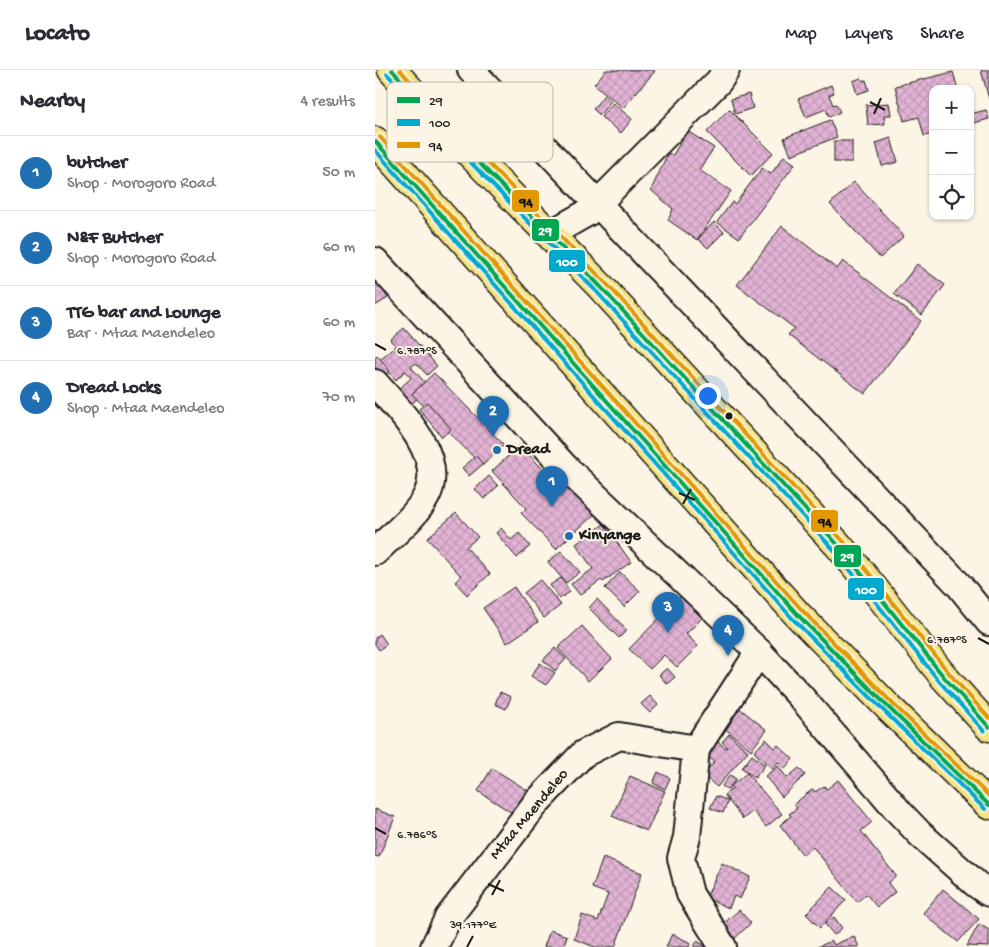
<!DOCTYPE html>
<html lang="en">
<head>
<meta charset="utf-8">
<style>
	body { margin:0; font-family:"Gochi Hand",sans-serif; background:#f2f2f3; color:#2b2b33 }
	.controls { position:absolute; right:15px; top:15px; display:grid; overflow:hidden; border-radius:10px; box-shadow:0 1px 4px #0004 }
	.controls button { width:45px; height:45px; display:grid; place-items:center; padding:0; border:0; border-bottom:1px solid #e1e1e2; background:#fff; color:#2b2b33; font:25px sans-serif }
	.you { position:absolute; left:332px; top:325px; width:18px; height:18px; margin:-12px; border:4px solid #fff; border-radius:50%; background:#1a73e8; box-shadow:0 0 0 8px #1a73e833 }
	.badge { display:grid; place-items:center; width:32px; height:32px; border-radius:50%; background:#1f6fb2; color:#fff; font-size:16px; font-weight:700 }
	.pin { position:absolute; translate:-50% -41px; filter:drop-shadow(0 1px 2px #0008) }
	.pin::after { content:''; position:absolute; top:26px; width:18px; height:15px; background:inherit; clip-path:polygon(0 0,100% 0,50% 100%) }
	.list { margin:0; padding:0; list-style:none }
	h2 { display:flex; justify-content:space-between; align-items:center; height:65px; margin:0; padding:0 20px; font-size:21px }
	h2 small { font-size:16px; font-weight:400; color:#7c7c81 }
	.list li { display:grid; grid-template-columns:32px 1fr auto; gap:15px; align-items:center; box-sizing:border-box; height:75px; padding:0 20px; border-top:1px solid #e1e1e2 }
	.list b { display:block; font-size:19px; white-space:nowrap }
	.list p { margin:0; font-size:16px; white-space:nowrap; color:#7c7c81 }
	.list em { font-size:16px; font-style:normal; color:#7c7c81 }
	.icon { flex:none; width:28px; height:28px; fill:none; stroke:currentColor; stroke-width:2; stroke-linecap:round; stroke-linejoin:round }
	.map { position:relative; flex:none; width:614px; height:877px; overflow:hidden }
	header { display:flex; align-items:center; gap:30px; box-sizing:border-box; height:70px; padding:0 25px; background:#fff; border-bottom:1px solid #e1e1e2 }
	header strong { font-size:24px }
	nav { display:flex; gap:28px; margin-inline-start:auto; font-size:18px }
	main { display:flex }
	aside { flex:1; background:#fff }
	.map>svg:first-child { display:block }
	.building { fill:url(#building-cross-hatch); stroke:#1c1c1c }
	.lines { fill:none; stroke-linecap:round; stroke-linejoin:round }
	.minor-casing { stroke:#1c1c1c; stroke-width:30 }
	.trunk-casing { stroke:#1c1c1c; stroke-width:31 }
	.minor { stroke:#fcf5e5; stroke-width:26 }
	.trunk { stroke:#f6e381; stroke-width:28 }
	.bus-1-casing { stroke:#fcf5e5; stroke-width:8 }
	.bus-2-casing { stroke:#fcf5e5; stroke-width:8 }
	.bus-3-casing { stroke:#fcf5e5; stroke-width:8 }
	.bus-1 { stroke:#00a651; stroke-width:4 }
	.bus-2 { stroke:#00a9ce; stroke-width:4 }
	.bus-3 { stroke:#e19803; stroke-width:4 }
	.ticks { fill:none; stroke:#1c1c1c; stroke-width:2 }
	.bus-dot { fill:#1c1c1c; stroke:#fcf5e5; stroke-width:2 }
	.poi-dot { fill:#1f6fb2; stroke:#fcf5e5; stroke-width:2 }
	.labels { text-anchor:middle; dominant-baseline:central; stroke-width:4; stroke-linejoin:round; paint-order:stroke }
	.poi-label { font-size:16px; font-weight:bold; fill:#1c1c1c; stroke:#fcf5e5; text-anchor:start }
	.street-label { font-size:16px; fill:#1c1c1c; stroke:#fcf5e5 }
	.key { fill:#fcf5e5; stroke:#b9b4a9; stroke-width:1 }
	.key-label { font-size:14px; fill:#1c1c1c }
	.ticks-label { font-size:12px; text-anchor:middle; fill:#1c1c1c; stroke:#fcf5e5; stroke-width:4; stroke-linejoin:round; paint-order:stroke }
	.line-badge { stroke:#fcf5e5; stroke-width:2 }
	.badge-label { font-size:14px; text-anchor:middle; font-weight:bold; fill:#fff }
	.pale-badge-label { font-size:14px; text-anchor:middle; font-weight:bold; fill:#111 }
</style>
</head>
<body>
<header>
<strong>Locato</strong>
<nav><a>Map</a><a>Layers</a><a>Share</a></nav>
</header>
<main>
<aside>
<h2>Nearby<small>4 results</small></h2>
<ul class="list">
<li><span class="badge">1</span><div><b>butcher</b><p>Shop · Morogoro Road</p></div><em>50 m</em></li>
<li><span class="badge">2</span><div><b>N&amp;F Butcher</b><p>Shop · Morogoro Road</p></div><em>60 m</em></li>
<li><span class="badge">3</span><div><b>TTG bar and Lounge</b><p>Bar · Mtaa Maendeleo</p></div><em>60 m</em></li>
<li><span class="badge">4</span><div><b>Dread Locks</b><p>Shop · Mtaa Maendeleo</p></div><em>70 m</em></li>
</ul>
</aside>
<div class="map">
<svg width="614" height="877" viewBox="0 0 614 877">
	<defs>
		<pattern id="building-cross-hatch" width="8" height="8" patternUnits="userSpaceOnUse" patternTransform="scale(1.25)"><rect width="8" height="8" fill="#e2b3d4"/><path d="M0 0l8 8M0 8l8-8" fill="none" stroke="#c199b5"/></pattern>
	</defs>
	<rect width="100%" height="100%" fill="#fcf5e5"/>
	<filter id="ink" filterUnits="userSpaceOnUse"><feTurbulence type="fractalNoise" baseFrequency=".02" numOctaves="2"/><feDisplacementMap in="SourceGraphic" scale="10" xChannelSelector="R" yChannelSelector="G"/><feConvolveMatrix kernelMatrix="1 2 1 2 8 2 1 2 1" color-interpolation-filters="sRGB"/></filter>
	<g filter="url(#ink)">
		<g class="building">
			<path d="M231,0H278L280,1L248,38L219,14Z"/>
			<path d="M606,0H614V29Z"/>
			<path d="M578,2L583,19H558V64L549,66L544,47L529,51L520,16Z"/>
			<path d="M486,8L488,11L491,10L494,20L482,24L478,11Z"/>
			<path d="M456,15L459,23L454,25L458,35L461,34L465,42L454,47L451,39L431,47L423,29Z"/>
			<path d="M374,24L378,38L360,44L356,29Z"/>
			<path d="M229,25L236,31L225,45L218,39Z"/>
			<path d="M238,33L257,49L246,63L226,47Z"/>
			<path d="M514,33L516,45H509L510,54L493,55L491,35Z"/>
			<path d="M354,39L398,83L376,106L332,62Z"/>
			<path d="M611,40L614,49L595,54V44Z"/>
			<path d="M455,50L462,67L416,85L409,68Z"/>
			<path d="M312,61L339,78L324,100L356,121L322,170L293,150L298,139L276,120L293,83L298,85Z"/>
			<path d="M516,68L523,92L507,96L501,73Z"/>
			<rect x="459" y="71" width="18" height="21"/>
			<path d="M409,86L420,94L364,168L342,152L357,132L360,134L387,98L396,104Z"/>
			<path d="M479,112L529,166L505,188L455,134Z"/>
			<path d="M339,152L349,162L333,178L323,169Z"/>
			<path d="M407,156L462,199L468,191L546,251L490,324L413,265L419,258L362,215Z"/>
			<path d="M542,194L570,215L547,245L519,224Z"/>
			<path d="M0,209L13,228L0,236Z"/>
			<path d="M29,258L62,296L52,305L41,293L36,297L55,318L36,334L23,320L36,308L30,301L21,310L4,290L21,276L15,270Z"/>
			<path d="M2,285L15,301L8,307L0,297V287Z"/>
			<path d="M59,303L129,375L107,396L37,324Z"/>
			<path d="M52,332L76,359L67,367L44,339Z"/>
			<path d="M145,375L179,411L185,405L221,443L181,479L146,443L151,438L117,401Z"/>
			<path d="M101,386L108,394L94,406L87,398Z"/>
			<path d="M114,406L123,416L109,429L100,419Z"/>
			<path d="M81,443L103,467L91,477L115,504L92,525L80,512L86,506L52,468Z"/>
			<path d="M229,454L256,492L228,512L226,510L205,525L196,514L218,499L201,474Z"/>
			<path d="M126,458L136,470L144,463L155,476L142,488L121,463Z"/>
			<path d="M186,481L205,502L191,513L173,492Z"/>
			<path d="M245,502L265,521L249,537L230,518Z"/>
			<path d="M186,508L195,522L184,529L175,515Z"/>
			<path d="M165,510L186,535L169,548L149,523Z"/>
			<path d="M139,517L163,552L132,573L108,538Z"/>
			<path d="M310,522L332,543L311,564L323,576L302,597L289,585L275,599L254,579Z"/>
			<path d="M222,529L252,560L244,568L214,538Z"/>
			<path d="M207,556L237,589L213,611L183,578Z"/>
			<path d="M5,564L12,574L4,580L0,574V568Z"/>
			<path d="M180,578L191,589L180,601L168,590Z"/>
			<path d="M165,593L180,603L171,615L156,606Z"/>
			<path d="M292,598L300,607L292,614L284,605Z"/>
			<path d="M125,622L136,627L131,639L120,634Z"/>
			<path d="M275,626L283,635L275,643L266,634Z"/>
			<path d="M363,637L392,660L376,680L348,657Z"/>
			<path d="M354,664L373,681L342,717L328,705L339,692L331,685L342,671L351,678L352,676L347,672Z"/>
			<path d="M391,669L400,678L403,675L418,689L409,699L403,692L397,699L379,682Z"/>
			<path d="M377,685L390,695L380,708L367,698Z"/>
			<path d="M403,696L412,708L424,698L430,705L407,727L390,706Z"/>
			<path d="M117,698L160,725L145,748L103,721Z"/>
			<path d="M283,702L295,708L290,719L278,713Z"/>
			<path d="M372,703L407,744L391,757L378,741L368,749L349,725L358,718L356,716Z"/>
			<path d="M355,705L361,709L353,720L347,716Z"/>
			<path d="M255,706L290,721L272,761L237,746Z"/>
			<path d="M463,710L497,752L486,761L521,806L513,813L520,822L502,837L491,824L482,832L438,777L428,785L405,755L416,746L414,744L422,738L419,734L438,719L440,722L449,716L452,719Z"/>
			<path d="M341,726L353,731L348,743L335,738Z"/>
			<path d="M0,739L20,747L4,787L0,786Z"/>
			<path d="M228,788L267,803L240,877H220L199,869L207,845L223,851L233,824L217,818Z"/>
			<path d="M347,793L375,807L365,829L359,826L354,838L331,828Z"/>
			<path d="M457,817L471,830L445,858L431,844Z"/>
			<path d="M568,819L604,849L583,872L548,843Z"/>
			<path d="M364,840L376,853L358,870L346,856Z"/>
			<path d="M459,847L467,858L459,865L450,854Z"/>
			<path d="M604,854L614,860V877L592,876Z"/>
			<path d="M175,860L192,866L188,877H169Z"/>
			<path d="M297,864L316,873L314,877H291Z"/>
			<path d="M479,866L484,877H442L457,871L459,875Z"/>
			<path d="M322,871L332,877H319Z"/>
		</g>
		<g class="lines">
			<g class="minor-casing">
				<g id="minor">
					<path d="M96,0L584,515L614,552"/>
					<path d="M175,164L212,143L222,134L344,11L351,0"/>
					<path d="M0,191L190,397L384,582L425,626L525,743L545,764L601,814L614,823"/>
					<path d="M0,313C24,340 71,386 52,425C42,446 16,466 0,482"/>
					<path d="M321,679L312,767L306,788L315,824L348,877"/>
					<path d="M59,877L73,848L162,732L208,684L244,666L321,679L384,582"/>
				</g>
			</g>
			<g class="trunk-casing">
				<g id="trunk">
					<path d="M17,0L68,56L225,216L464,476L497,516L569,607L614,657"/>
					<path d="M0,71L422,544L514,638L614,735"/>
				</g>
			</g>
			<use href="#minor" class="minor"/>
			<use href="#trunk" class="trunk"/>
			<g class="bus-1-casing">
				<g id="bus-1">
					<path d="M17,0L68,56L225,216L464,476L569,607L614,657"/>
					<path d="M0,71L422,544L514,638L614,735"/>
				</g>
			</g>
			<g class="bus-2-casing">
				<g id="bus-2">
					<path d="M12,4L64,60L220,220L459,480L564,611L609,661"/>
					<path d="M0,80L417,548L510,642L610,739"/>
				</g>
			</g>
			<g class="bus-3-casing">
				<g id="bus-3">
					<path d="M25,0L73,52L230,212L469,472L574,603L614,648"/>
					<path d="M5,67L427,540L518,634L614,726"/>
				</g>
			</g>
			<use href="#bus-1" class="bus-1"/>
			<use href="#bus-2" class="bus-2"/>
			<use href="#bus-3" class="bus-3"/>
		</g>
	</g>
	<path class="ticks" d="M495,32L510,40M499,44L506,28M0,274L11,280M304,423L320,430M308,434L316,419M603,568L614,574M0,758L11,764M113,814L129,821M117,825L125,810M92,877L98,866"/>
	<circle class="bus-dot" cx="354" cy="346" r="4.5"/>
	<g class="poi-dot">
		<circle cx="122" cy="380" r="5"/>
		<circle cx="194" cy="466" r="5"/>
	</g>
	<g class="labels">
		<g class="poi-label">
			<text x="132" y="380">Dread</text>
			<text x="204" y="466">Kinyange</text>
		</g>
		<g class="street-label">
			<text transform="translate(155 745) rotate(-50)">Mtaa Maendeleo</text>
		</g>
	</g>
	<rect x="12" y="12" width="166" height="80" rx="8" class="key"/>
	<rect x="22" y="27" width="23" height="6" fill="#00a651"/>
	<rect x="22" y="49" width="23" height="7" fill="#00a9ce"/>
	<rect x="22" y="72" width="23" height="6" fill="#e19803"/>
	<g class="key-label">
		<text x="54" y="35">29</text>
		<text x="54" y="57">100</text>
		<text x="54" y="80">94</text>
	</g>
	<g class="ticks-label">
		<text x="42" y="284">6.787°S</text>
		<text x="572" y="573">6.787°S</text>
		<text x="42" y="768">6.786°S</text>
		<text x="98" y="858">39.177°E</text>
	</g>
	<g class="line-badge">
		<rect x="136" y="119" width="29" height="24" rx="5" fill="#e19803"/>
		<rect x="156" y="148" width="29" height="24" rx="5" fill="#00a651"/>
		<rect x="173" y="179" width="38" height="24" rx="5" fill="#00a9ce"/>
		<rect x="435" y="439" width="29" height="24" rx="5" fill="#e19803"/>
		<rect x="458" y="474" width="29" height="24" rx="5" fill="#00a651"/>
		<rect x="472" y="507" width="38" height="24" rx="5" fill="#00a9ce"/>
	</g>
	<g class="badge-label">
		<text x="170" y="165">29</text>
		<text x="192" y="196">100</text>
		<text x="472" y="491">29</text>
		<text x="491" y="524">100</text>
	</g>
	<g class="pale-badge-label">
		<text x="151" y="136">94</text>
		<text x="450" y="456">94</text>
	</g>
</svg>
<div class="controls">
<button>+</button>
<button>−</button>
<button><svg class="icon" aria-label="locate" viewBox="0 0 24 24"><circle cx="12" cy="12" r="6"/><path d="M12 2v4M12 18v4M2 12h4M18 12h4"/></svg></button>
</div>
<div class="you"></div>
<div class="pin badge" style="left:177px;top:437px">1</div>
<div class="pin badge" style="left:118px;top:367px">2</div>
<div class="pin badge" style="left:293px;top:563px">3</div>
<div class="pin badge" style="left:353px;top:586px">4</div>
</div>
</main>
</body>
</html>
